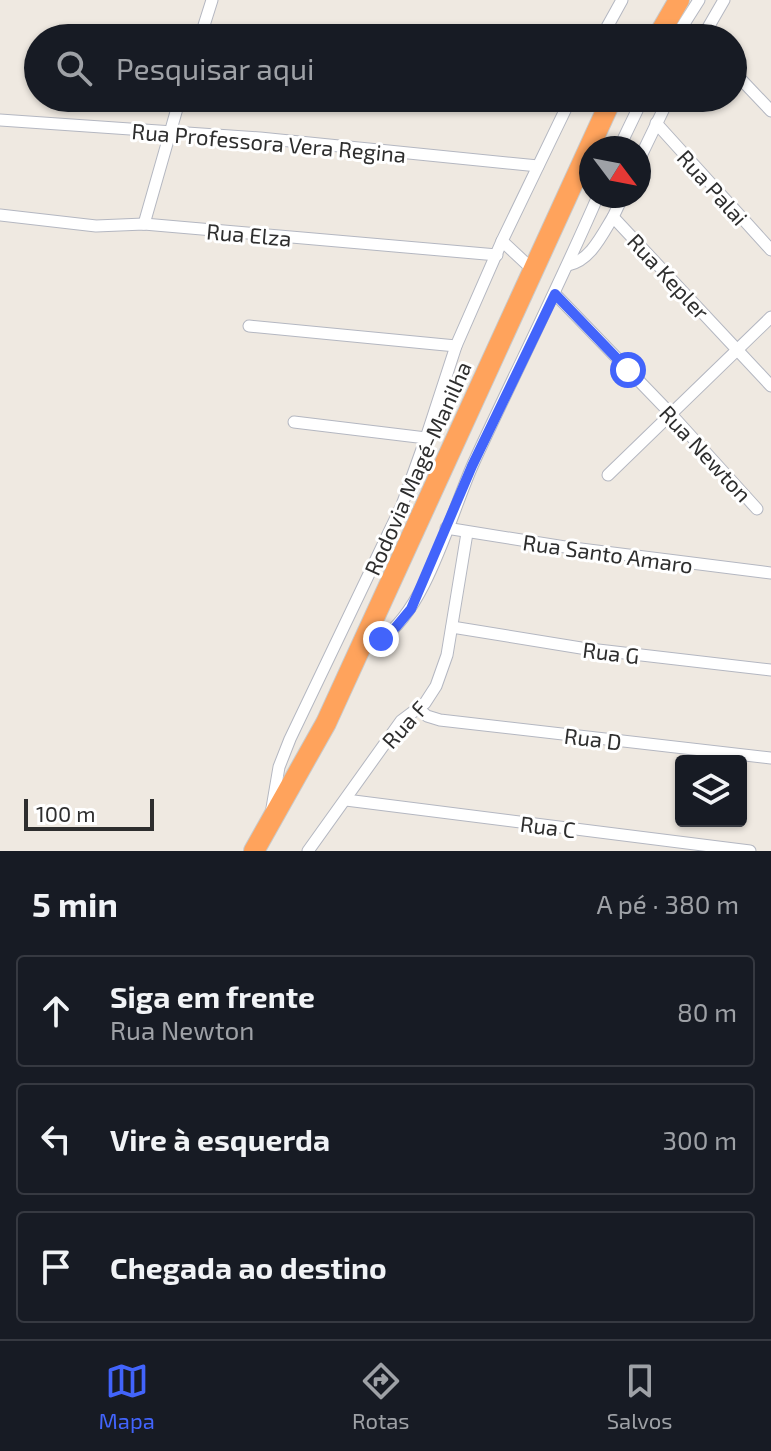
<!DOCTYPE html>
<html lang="pt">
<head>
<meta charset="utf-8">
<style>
	body { margin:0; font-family:"Exo 2",sans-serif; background:#242831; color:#f1f3f6 }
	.controls { position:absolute; right:24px; bottom:24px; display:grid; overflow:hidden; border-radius:8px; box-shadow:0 2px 6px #0004 }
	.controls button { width:72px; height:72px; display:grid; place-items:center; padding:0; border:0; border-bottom:2px solid #363941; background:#171b24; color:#f1f3f6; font:40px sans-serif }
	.compass { position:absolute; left:579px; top:136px; width:72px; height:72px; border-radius:50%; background:#171b24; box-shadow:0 2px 6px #0004; rotate:122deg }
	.scale { position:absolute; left:24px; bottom:20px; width:130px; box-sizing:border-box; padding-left:8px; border:4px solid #2e2e2e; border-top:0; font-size:22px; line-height:28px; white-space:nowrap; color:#2e2e2e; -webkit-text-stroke:6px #fff; paint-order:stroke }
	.stop { position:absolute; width:24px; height:24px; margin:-18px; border:6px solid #4264fb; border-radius:50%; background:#fff }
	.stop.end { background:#4264fb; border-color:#fff; box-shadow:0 2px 8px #0008 }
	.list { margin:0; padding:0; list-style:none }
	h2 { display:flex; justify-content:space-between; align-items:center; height:104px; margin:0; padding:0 32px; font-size:34px }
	h2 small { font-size:26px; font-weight:400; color:#9ea1a6 }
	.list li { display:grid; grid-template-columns:52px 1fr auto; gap:24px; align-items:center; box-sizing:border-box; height:112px; margin:0 16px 16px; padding:0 16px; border:2px solid #363941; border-radius:8px }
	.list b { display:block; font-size:30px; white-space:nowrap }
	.list p { margin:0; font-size:26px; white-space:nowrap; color:#9ea1a6 }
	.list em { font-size:26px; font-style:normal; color:#9ea1a6 }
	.icon { flex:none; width:44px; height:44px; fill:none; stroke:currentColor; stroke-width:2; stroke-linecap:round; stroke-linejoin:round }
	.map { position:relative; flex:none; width:771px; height:851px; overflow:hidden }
	.search { position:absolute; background:#171b24; box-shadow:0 2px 6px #0004; left:24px; right:24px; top:24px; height:88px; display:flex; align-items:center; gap:20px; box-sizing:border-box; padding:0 28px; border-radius:44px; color:#9ea1a6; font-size:30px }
	.sheet { height:488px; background:#171b24 }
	nav { display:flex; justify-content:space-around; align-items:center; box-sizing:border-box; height:112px; border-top:2px solid #363941; background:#171b24; font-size:22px; color:#9ea1a6 }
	nav a { display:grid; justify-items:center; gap:4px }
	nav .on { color:#4264fb }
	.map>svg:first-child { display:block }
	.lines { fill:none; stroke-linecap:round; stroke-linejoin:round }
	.street-casing { stroke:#b4b7c1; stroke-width:13 }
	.highway-casing { stroke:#c9c9c9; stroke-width:22 }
	.street { stroke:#fff; stroke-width:11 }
	.highway { stroke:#ffa35c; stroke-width:20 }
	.route { stroke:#4264fb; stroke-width:10 }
	.labels { text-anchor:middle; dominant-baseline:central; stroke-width:6; stroke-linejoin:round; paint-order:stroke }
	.street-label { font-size:22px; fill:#2e2e2e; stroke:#fff }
</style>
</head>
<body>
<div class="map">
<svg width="771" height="851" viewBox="0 0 771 851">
	<rect width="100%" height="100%" fill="#efe9e1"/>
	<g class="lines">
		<g class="street-casing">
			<g id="street">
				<path d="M79,35L147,38"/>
				<path d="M200,38L212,0"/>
				<path d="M601,38L622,0"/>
				<path d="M675,38L699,0"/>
				<path d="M702,38L724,0"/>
				<path d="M733,71L771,111"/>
				<path d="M0,120L260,138L538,166"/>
				<path d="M656,123L771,250"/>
				<path d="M619,148L643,98"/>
				<path d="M639,160L669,98"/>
				<path d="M0,215L96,226L144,224L497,255"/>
				<path d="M613,217L623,196"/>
				<path d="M144,224L180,98"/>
				<path d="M502,241L533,270"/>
				<path d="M568,265C590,261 602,235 613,217L771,386"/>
				<path d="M555,294L670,413L757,509"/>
				<path d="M249,326L456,346"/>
				<path d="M294,422L426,438"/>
				<path d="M608,475L771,317"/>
				<path d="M446,528L565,547L771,573"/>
				<path d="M452,627L581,648L771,670"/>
				<path d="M381,639C427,609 451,512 474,462C515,373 559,286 598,196"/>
				<path d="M418,708L427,716L440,720L771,758"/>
				<path d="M346,800L750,851"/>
				<path d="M272,808L279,767L290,739L402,505L426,438L456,346L502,241L571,98"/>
				<path d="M308,851L401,721L425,703L436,686L447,655L467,533"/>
			</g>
		</g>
		<g class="highway-casing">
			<g id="highway">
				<path d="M657,38L679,0"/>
				<path d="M254,851L326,723L612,98"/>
			</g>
		</g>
		<use href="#street" class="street"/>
		<use href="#highway" class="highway"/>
	</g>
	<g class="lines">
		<path class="route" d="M381,639L396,627L411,609L472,466L555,294L628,370"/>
	</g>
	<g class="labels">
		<g class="street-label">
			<text transform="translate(269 142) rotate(5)">Rua Professora Vera Regina</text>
			<text transform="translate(713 187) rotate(48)">Rua Palai</text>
			<text transform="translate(249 234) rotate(5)">Rua Elza</text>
			<text transform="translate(669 276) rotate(47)">Rua Kepler</text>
			<text transform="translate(706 453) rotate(47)">Rua Newton</text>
			<text transform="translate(417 468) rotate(-66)">Rodovia Magé-Manilha</text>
			<text transform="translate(608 553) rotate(8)">Rua Santo Amaro</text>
			<text transform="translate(611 652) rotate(7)">Rua G</text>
			<text transform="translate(404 724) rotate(-48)">Rua F</text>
			<text transform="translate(593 738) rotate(7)">Rua D</text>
			<text transform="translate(548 826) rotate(7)">Rua C</text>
		</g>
	</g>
</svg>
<div class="controls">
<button><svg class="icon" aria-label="layers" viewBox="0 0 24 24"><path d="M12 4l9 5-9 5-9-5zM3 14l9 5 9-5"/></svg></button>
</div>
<svg class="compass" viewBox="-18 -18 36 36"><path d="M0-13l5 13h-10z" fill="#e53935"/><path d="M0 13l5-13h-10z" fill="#9ea1a6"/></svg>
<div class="scale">100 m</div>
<div class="stop" style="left:628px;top:370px"></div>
<div class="stop end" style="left:381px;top:639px"></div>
<div class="search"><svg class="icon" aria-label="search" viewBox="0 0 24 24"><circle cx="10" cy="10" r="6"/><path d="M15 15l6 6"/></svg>Pesquisar aqui</div>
</div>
<section class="sheet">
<h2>5 min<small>A pé · 380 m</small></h2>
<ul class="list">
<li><svg class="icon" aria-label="ahead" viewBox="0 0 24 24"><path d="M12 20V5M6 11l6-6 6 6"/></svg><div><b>Siga em frente</b><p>Rua Newton</p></div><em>80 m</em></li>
<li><svg class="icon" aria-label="left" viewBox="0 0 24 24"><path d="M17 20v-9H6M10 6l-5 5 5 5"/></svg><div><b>Vire à esquerda</b></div><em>300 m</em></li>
<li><svg class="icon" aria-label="arrive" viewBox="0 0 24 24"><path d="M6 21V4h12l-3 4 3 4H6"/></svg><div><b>Chegada ao destino</b></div></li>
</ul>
</section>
<nav>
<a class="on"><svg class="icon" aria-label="map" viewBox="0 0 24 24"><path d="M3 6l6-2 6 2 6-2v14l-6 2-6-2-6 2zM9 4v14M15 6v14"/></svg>Mapa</a>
<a><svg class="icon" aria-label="directions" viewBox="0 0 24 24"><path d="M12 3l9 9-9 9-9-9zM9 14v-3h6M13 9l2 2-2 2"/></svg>Rotas</a>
<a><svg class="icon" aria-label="saved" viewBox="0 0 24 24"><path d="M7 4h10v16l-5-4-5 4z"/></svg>Salvos</a>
</nav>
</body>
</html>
